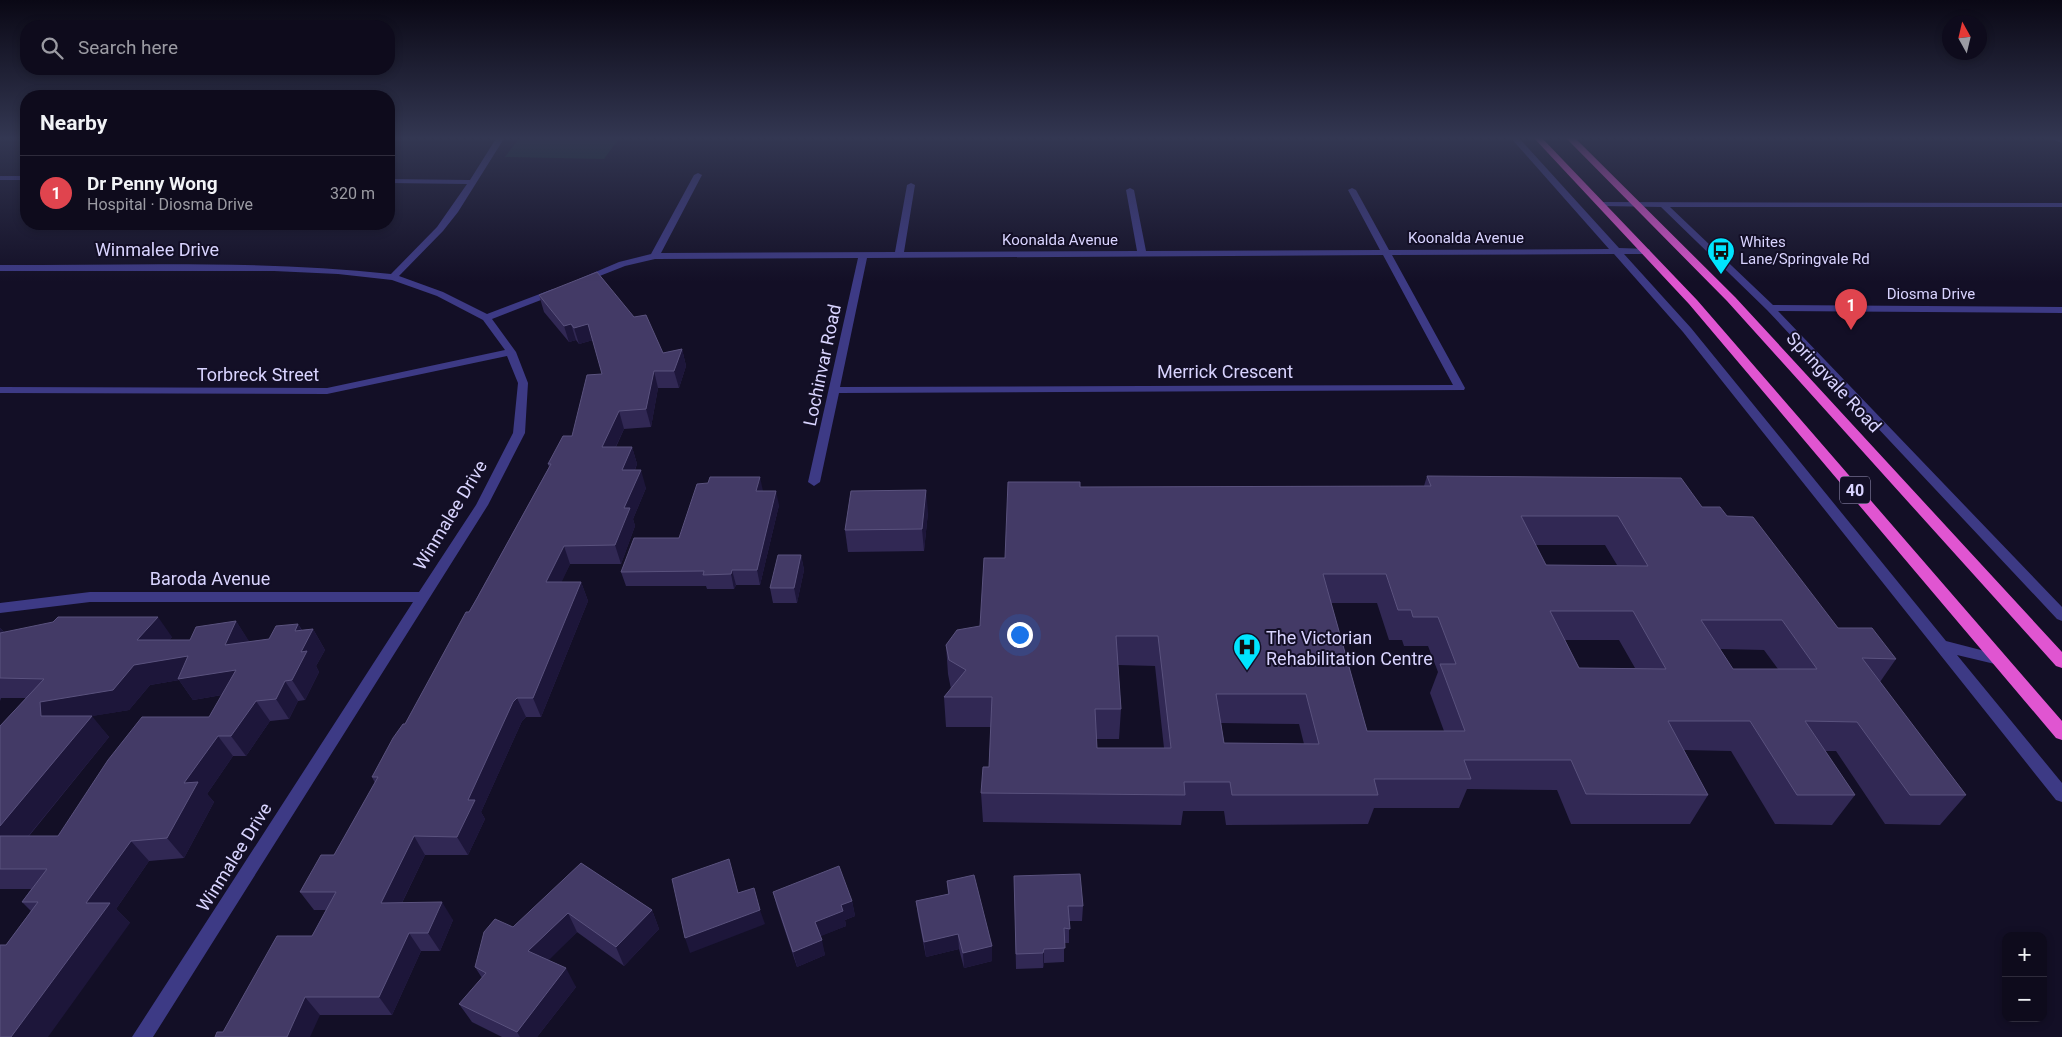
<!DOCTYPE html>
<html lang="en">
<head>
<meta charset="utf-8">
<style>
	body { margin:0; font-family:Roboto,sans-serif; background:#1c1929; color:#f1f3f6 }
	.controls { position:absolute; right:15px; bottom:15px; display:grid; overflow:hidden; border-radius:10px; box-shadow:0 2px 8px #0003 }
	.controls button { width:45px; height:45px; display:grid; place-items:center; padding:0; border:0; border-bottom:1px solid #2e2b3b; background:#0e0b1c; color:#f1f3f6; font:25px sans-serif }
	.compass { position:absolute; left:1942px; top:15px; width:45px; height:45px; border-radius:50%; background:#0e0b1c; box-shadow:0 2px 8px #0003; rotate:352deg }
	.you { position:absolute; left:1019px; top:634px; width:18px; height:18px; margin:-12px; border:4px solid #fff; border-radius:50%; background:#1a73e8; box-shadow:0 0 0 8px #1a73e833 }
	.badge { display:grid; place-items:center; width:32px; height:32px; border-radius:50%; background:#d93025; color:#fff; font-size:16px; font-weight:700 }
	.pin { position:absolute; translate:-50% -41px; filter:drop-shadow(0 1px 2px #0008) }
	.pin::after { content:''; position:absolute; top:26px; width:18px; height:15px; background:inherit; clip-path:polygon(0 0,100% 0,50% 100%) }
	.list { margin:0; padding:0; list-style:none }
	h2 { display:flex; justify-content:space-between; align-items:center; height:65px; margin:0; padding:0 20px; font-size:21px }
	h2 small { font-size:16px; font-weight:400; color:#9b9ba3 }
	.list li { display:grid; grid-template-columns:32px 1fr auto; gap:15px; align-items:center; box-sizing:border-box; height:75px; padding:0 20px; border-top:1px solid #2e2b3b }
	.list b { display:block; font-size:19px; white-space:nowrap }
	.list p { margin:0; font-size:16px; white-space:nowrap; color:#9b9ba3 }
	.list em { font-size:16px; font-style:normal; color:#9b9ba3 }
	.icon { flex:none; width:28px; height:28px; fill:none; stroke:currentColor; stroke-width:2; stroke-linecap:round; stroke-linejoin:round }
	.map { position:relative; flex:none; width:2062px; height:1037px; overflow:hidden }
	.search { position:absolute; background:#0e0b1c; box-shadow:0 2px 8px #0003; left:20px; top:20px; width:375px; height:55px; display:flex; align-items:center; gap:12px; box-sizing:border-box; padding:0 18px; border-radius:20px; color:#9b9ba3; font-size:19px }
	.panel { position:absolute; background:#0e0b1c; box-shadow:0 2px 8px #0003; left:20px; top:90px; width:375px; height:140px; border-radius:20px }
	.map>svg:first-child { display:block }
	.green { fill:#12302f }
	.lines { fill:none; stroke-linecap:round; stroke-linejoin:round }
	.minor { fill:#3d3a85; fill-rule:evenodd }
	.trunk { fill:#e055d1; fill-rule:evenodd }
	.wall { fill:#312854; fill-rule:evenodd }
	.shaded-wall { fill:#1d163a }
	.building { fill:#433a66; stroke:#5a527e; fill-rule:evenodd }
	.labels { text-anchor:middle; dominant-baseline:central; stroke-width:4; stroke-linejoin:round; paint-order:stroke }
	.far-street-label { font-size:15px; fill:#d9d4ff; stroke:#130f26 }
	.far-poi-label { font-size:15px; fill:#d9d4ff; stroke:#130f26; text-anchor:start }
	.shield { fill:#130f26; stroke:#9e99be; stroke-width:1 }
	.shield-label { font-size:16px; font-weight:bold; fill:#d9d4ff }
	.street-label { font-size:18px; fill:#d9d4ff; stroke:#130f26 }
	.poi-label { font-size:18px; fill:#d9d4ff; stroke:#130f26; text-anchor:start }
</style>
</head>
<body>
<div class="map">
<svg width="2062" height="1037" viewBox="0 0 2062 1037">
	<rect width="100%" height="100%" fill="#130f26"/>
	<path class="green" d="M520,137H620L604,159L505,157Z"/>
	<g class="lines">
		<g class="minor">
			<path d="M497,137H505L458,212L443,231L399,276L443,292L487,314L553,289H559V293L492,319L516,352L528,383L525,433L488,505L153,1037H132L413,602H90L0,613V603L90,592H419L476,505L513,433L518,383L507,356L327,394L0,393V387L327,388L505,350L483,320L437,296L392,280L338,274L274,271H0V265C130,265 261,260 391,274L437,227L467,184L389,183V179L470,180Z"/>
			<path d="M1510,137H1518L1619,248L1649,249L1650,251L1646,254H1624L1691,328L1946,641L2004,656L2006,660L2004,664L1999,665L1957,655L2062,783V802L2056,800L1683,332L1614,254L1392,255L1465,388L1464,390L839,393L820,482L814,486L808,482L858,258L655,259L625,266L587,281L584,282L579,279L619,262L651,254L694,175L698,173L702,175L661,253L895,252L907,185L911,183L915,185L904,252L1137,251L1126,190L1130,188L1134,190L1146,251L1380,250L1348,190L1352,188L1356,190L1389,250L1609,249ZM1383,255L1453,385L840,387L867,258Z"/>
			<path d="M2050,137L2062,138V143L2051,139Z"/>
			<rect x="0" y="176" width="26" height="4"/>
			<path d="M1598,202L2062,203V207H1670L1773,305L2062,307V313L1778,311L2062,607V621L2057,619L1767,310L1661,207L1601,206L1597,204Z"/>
		</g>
		<g class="trunk">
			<path d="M1533,137H1541L1697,300L2062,721V740L2056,738L1689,304Z"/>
			<path d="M1565,137H1574L1735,297L2062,652V668L2056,666L1727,301Z"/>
		</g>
	</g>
	<g class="wall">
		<path d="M539,295L663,353L682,349L686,366L679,388H658L651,427L624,429L616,447H632L637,464L635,470L646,488L633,519L635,526L621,564H570L561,582H581L588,601L541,717H526L522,721L481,812L485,819L468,855H425L402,903L453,920L440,951H421L392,1015H320L223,1032L312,936L326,910H314L300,892L334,855L375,783L372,777L405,724L469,612L549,467L548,464L572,436L602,374L593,340L579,344L576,340L569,342L544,312Z"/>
		<path d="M1427,476L1702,507L1727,516L1838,628L1896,659L1880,682L1966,795L1940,825L1885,824L1836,751H1825L1855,795L1832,825L1775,824L1731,751L1684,750L1708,795L1690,824H1571L1557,790L1467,789L1459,808H1374L1368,824L1226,825L1224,811H1183L1181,825L983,822L981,793L989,767L991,727H946L944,697L951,689L948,674L946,645L980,626L1005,558L1080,487L1424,486ZM1535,545H1605L1617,565H1546ZM1331,603H1377L1389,640H1402L1404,646H1428L1438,672L1430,693L1444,731H1367ZM1565,640H1619L1635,668H1579ZM1720,649L1764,650L1778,669H1733ZM1118,665L1155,666L1164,748H1097V739H1119L1121,709ZM1221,723L1299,724L1304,744L1224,743Z"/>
		<path d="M763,491L779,505L760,585H736L734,589H707L706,586H626L621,572L679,538Z"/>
		<path d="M928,512L924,551L848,552L845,530Z"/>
		<path d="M801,555L804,570L797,603H773L770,588Z"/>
		<path d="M236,621L249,642L269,639L298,624L302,630L313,629L325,650L316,666L319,672L305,700L298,701L289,719L270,721L246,756H233L207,794L214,802L184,858L149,861L116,909L130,923L6,945L31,911L22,902L31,889H0V726L26,698H1L0,701V628L4,632L172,637L169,640H190ZM179,680L193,700L222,695L209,717L58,836H29L109,737L91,716L129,710L150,685Z"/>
		<path d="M581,863L652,910L659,929L624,966L577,932L548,960L576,987L537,1037H502L472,1022L459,1004L482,978L475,967Z"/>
		<path d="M1014,876L1083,906L1082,921H1069V943H1064V962L1044,963L1043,968L1016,969Z"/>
		<path d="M947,881L992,946V961L964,968L959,949L926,957L918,916L916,901L948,894Z"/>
		<path d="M773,892L852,901L855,916L845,920L846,926L820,936L825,955L797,967L777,907Z"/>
	</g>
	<g class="shaded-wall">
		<path d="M571,324L576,340L569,342L564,326Z"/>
		<path d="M588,324L593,340L579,344L574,328Z"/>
		<path d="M682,349L686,366L679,388L674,371Z"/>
		<path d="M654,371L658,388L651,427L646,409Z"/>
		<path d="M619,411L624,429L607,465L602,447Z"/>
		<path d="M632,447L637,464L627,488L622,470Z"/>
		<path d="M641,470L646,488L633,519L635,526L621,564L615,545L624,508Z"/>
		<path d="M760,477L763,491H756Z"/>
		<path d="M926,490L928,512L924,551L922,529Z"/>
		<path d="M776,491L779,505L760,585L757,570Z"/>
		<path d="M564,546L570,564L553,601L546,582Z"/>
		<path d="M801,555L804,570L797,603L794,588Z"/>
		<path d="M732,570L736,585L734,589L731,574Z"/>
		<path d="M581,582L588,601L541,717L533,698Z"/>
		<path d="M158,617L172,637L152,661L137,640Z"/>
		<path d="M236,621L249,641L239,666L225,645Z"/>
		<path d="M298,624L307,640L313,629L325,650L316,666L319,672L305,700L292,680L295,631Z"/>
		<path d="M0,628L11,641L0,651Z"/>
		<path d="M188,656L236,670L250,690L193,700L179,680L150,685L129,710L57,722L41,716L40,702L134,665Z"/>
		<path d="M285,681L298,701L289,719L276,699Z"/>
		<path d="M517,698L526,717L522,721L481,812L485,819L468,855L457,837L468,800L513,702Z"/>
		<path d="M256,701L270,721L246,756L231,736Z"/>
		<path d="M92,716L109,737L12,856L0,845V826Z"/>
		<path d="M218,736L233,756L207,794L214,802L184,858L167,838L184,783Z"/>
		<path d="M414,836L425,855L393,921L381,903Z"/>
		<path d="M131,841L149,861L116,909L130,923L48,1037H11L86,903Z"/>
		<path d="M852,901L855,916L845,920L846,926L819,937L815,922L841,905Z"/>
		<path d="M442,902L453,920L440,951L428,933Z"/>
		<path d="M652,910L659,929L624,966L616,947Z"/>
		<path d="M760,910L765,924L690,953L685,938Z"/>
		<path d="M568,913L577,932L539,970L528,951Z"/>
		<path d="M409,933L421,951L392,1015L379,997Z"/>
		<path d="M958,934L959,949L926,957L924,942Z"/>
		<path d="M822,940L825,955L797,967L793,952Z"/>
		<path d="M992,946V961L964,968L963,953Z"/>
		<path d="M1044,949V963L1043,968V953Z"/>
		<path d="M566,968L576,987L537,1037H520L517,1032Z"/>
		<path d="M305,997L320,1015L310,1037H287Z"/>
	</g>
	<g class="building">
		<path d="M597,272L634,317L646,315L663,353L682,349L674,371H654L646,409L619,411L602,447H632L622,470H641L624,508H630L615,545L564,546L546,582H581L533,698H517L513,702L468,800H475L457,837L414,836L381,903L442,902L428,933H409L379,997H305L287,1037H215L217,1032H223L277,936H312L336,892H300L321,855H334L378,777H372L393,738L403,724H405L466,612H469L476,600L551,464H548L563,436H572L587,375L602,374L588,324L574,328L571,324L564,326L539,295Z"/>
		<path d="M1427,476L1681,478L1702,507H1720L1727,516L1753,517L1838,628H1872L1896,659L1862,658L1966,795H1910L1857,722L1805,721L1855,795H1797L1750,721H1668L1708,795L1586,794L1571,760H1464L1471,779H1374L1378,795H1232L1230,782H1184L1185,795L981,793L983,767H989L992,697H944L966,670L949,660L946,645L957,630L980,626L984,558H1005L1008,482H1080V487L1431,486ZM1521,516H1618L1648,566L1546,565ZM1323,574H1386L1398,610H1411L1413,617H1438L1456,664H1440L1465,731H1367ZM1550,611H1633L1666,669L1579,668ZM1701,620H1782L1817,669H1733ZM1116,636H1158L1171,748H1097L1095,709H1121ZM1216,694H1306L1319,744L1224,743Z"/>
		<path d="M710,477H760L756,491H776L757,570H732L731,574L703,575L704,571L621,572L634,538H679L697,484L708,483Z"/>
		<path d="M926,490L922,529L845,530L851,491Z"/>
		<path d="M778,555H801L794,588H770Z"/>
		<path d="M58,617H158L137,640H190L196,627L236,621L225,645L269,639L276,626L298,624L295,631L313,629L301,652L307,651L292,680L285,681L276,699L256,701L231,736H218L184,783L198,782L167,838L131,841L86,903H110L11,1037H0V945H6L38,902H22L47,869H0V836H58L108,760L142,717H209L236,670L178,679L188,656L134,665L113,690L40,702L41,716H92L0,826V726L44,679L0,678V633L53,622Z"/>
		<path d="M729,859L738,893L754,888L760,910L685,938L672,879Z"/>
		<path d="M581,863L652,910L616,947L568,913L528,951L566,968L517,1032L459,1004L486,973L475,967L484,932L495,919L513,927Z"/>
		<path d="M839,866L852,901L841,905L843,911L815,922L822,940L793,952L773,892Z"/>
		<path d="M1080,874L1083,906H1068L1070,929L1064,928L1065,948L1044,949L1043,953L1016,954L1014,876Z"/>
		<path d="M974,875L992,946L963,953L958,934L924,942L916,901L949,894L947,881Z"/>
	</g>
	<linearGradient id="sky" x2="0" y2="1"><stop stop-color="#0a0815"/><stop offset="0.49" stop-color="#333752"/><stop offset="1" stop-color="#333752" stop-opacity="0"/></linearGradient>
	<rect width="2062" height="282" fill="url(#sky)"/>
	<defs>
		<g id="bus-pin" transform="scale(1.4375)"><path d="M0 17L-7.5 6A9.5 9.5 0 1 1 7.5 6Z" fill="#00e5ff" stroke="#130f26"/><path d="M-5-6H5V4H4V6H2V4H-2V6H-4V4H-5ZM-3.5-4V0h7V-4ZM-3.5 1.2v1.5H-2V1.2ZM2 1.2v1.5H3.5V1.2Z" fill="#111"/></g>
		<g id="hospital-pin" transform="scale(1.4375)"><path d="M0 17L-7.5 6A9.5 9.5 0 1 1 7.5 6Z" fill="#00e5ff" stroke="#130f26"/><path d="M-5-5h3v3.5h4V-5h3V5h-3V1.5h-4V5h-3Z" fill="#111"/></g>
	</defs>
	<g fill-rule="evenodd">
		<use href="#bus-pin" x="1721" y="251"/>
		<use href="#hospital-pin" x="1247" y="647"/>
	</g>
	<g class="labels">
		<g class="far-street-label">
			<text x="1466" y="238">Koonalda Avenue</text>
			<text x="1060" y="240">Koonalda Avenue</text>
			<text x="1931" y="294">Diosma Drive</text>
		</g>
		<g class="far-poi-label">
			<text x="1740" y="242">Whites<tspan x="1740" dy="17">Lane/Springvale Rd</tspan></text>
		</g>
		<rect class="shield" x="1840" y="476.5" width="30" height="27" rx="4"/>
		<g class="shield-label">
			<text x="1855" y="490">40</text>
		</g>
		<g class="street-label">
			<text x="157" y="249">Winmalee Drive</text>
			<text transform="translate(822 365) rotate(-78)">Lochinvar Road</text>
			<text x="1225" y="371">Merrick Crescent</text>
			<text x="258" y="374">Torbreck Street</text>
			<text transform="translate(1834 382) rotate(47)">Springvale Road</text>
			<text transform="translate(450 515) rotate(-59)">Winmalee Drive</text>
			<text x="210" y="578">Baroda Avenue</text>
			<text transform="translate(234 857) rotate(-58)">Winmalee Drive</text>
		</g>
		<g class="poi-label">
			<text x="1266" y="637">The Victorian<tspan x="1266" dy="21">Rehabilitation Centre</tspan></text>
		</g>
	</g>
</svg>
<div class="controls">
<button>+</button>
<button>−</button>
</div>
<svg class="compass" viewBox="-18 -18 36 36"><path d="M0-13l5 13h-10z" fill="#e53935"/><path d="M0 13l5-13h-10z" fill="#9b9ba3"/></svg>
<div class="you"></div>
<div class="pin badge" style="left:1851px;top:330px;background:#e0444e">1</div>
<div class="search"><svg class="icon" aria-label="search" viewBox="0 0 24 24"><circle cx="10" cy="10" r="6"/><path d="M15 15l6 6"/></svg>Search here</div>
<section class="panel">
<h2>Nearby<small></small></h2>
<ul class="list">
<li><span class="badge" style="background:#e0444e">1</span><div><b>Dr Penny Wong</b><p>Hospital · Diosma Drive</p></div><em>320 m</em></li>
</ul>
</section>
</div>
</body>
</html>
